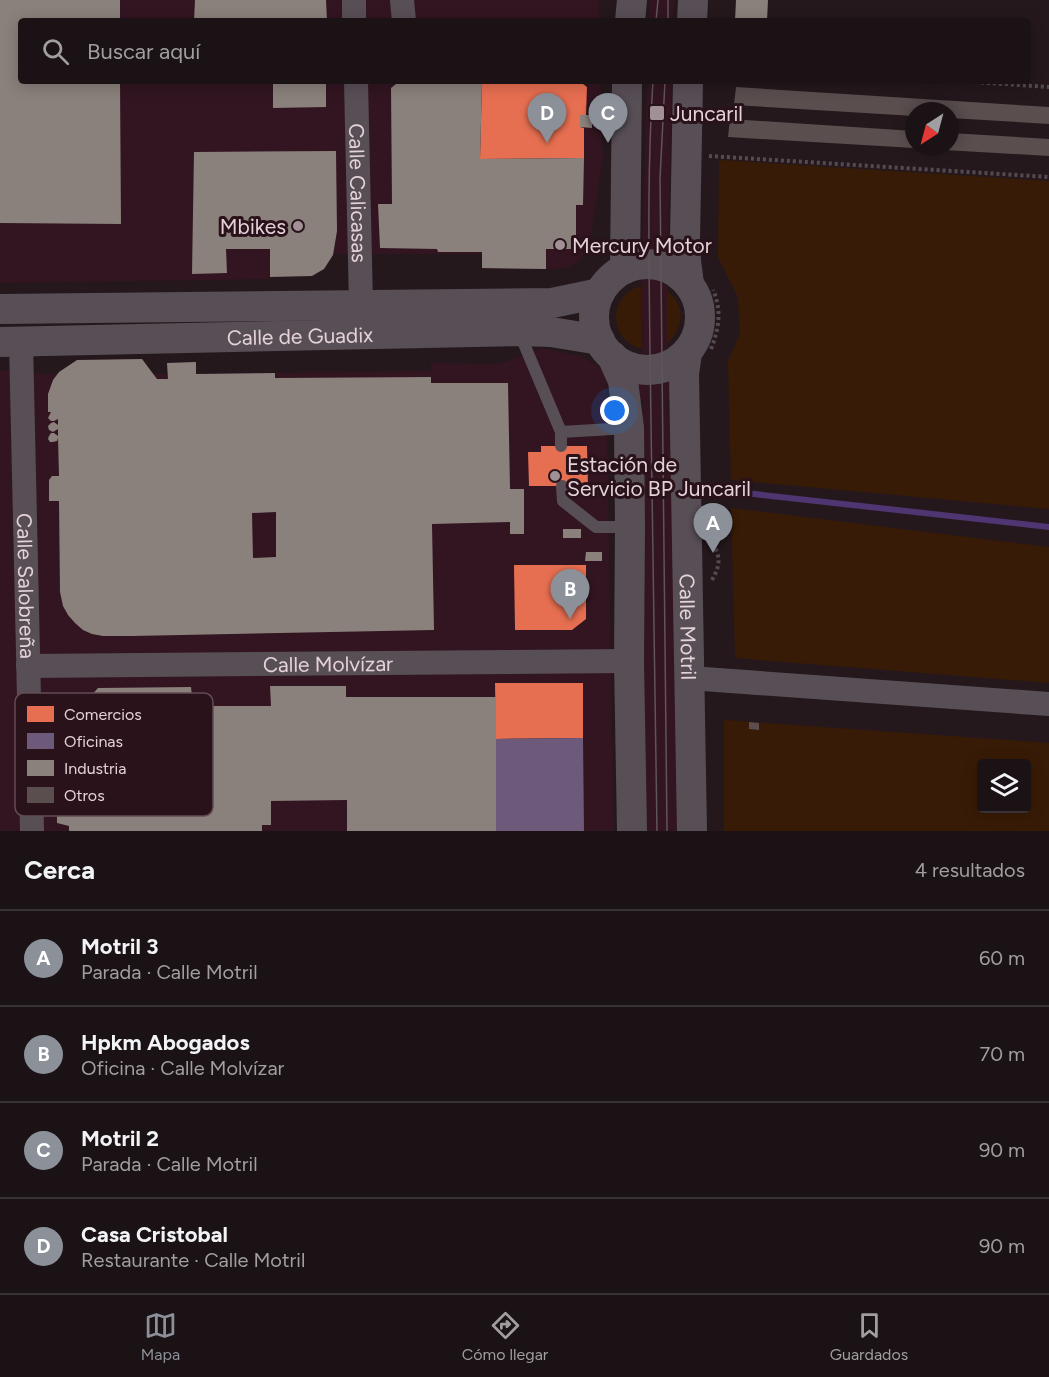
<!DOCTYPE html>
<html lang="es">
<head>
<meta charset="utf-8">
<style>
	body { margin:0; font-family:Figtree,sans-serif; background:#241b1e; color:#f1f3f6 }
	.controls { position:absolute; right:18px; bottom:18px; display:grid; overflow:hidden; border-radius:6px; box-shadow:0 3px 15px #0003 }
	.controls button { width:54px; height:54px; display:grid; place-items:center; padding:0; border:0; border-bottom:2px solid #393234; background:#1b1215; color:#f1f3f6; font:30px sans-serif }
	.compass { position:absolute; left:905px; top:102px; width:54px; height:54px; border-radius:50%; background:#1b1215; box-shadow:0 3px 15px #0003; rotate:216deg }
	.you { position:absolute; left:615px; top:411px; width:21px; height:21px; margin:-15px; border:4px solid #fff; border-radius:50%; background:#1a73e8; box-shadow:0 0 0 9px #1a73e833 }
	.badge { display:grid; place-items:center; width:39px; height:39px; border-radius:50%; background:#8c9099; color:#fff; font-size:20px; font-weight:700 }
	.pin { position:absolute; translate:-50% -50px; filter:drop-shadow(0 2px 3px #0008) }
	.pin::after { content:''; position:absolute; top:32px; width:21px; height:18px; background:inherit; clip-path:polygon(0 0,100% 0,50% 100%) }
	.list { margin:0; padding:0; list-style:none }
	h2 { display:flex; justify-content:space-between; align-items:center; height:78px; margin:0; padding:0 24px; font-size:26px }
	h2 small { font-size:20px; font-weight:400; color:#a09ea0 }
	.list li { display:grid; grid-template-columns:39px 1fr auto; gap:18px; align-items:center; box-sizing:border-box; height:96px; padding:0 24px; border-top:2px solid #393234 }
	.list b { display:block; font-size:22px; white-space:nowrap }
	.list p { margin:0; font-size:20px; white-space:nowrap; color:#a09ea0 }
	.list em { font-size:20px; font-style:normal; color:#a09ea0 }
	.icon { flex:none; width:33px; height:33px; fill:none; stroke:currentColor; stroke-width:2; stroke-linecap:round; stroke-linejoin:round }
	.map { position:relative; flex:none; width:1049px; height:831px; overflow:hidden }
	.search { position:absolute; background:#1b1215; box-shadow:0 3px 15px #0003; left:18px; right:18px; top:18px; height:66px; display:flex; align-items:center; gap:15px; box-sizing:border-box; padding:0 21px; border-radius:6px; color:#a09ea0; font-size:22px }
	.sheet { height:462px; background:#1b1215 }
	nav { display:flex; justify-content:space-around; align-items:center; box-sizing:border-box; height:84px; border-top:2px solid #393234; background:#1b1215; font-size:16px; color:#a09ea0 }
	nav a { display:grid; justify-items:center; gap:3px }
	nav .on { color:#8c9099 }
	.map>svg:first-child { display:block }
	.built { fill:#321520 }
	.green { fill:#381b06; fill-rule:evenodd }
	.shops { fill:#e76f51 }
	.offices { fill:#6d597a }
	.industry { fill:#8a817c; fill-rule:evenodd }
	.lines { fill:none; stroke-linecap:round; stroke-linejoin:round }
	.stream { stroke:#4f3673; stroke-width:6 }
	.building { fill:#5a4e4f }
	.path { stroke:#544b51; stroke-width:4; stroke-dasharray:3 3; stroke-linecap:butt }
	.service { stroke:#584f56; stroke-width:12 }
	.minor { stroke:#584f56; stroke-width:24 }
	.tertiary { stroke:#584f56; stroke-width:30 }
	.tram { stroke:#5f555b; stroke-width:1.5 }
	.poi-dot { fill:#a19196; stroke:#2a121b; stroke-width:2 }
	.labels { text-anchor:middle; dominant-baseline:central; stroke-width:6; stroke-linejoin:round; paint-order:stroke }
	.poi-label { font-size:21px; fill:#e4d2d8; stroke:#2a121b; text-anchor:start }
	.street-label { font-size:21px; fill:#e4d2d8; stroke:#2a121b }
	.key { fill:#2a121b; stroke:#624c54; stroke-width:1.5 }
	.key-label { font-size:16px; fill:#e4d2d8 }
</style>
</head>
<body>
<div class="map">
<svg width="1049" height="831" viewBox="0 0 1049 831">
	<rect width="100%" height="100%" fill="#24181c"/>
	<g class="built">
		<path d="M0,0H599V21H21V81H601L603,158L591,235L582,259L568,268L547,269H483L481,254H271L270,279L0,283Z"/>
		<path d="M650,0H674L673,21H649Z"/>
		<path d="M647,81H672L668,246H676V258L667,255V380L676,377V399L667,400V414H676L682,831H641L635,415L643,414V400H635V382H643L641,253L632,254L633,246H642Z"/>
		<path d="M543,348L580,356L606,371L614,831H0V370L60,375L431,371V363L499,364Z"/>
	</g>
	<g class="green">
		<path d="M719,160L1049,181V509L731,480L728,361L740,334L738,297L718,257Z"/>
		<path d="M641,286L642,349C608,340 607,295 641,286Z"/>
		<path d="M667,291C687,306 683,327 667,344Z"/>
		<path d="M731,508L1049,547V683L735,658Z"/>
		<path d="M724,720L1049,743V831H724ZM982,764H1026V808H982Z"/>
	</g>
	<g class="shops">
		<path d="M579,81L587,87L586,115H580V127L584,128V158L480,159L482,82Z"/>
		<path d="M541,446H587L588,486H529L528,452H541Z"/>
		<path d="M514,565H586V619L572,630H515Z"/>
		<path d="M495,683H583V738L496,739Z"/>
	</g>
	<path class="offices" d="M583,738L584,831H496V739Z"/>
	<g class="industry">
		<path d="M0,0H120V21H21V81H120L121,224L0,223Z"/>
		<path d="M195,0H326L327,21H194Z"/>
		<path d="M736,0H768L767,21H735Z"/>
		<path d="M273,81H326V107L273,108Z"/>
		<path d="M482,82L480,159L584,158L583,205H576V249H546V269L482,268V252H438L437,249L380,248L378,204H392L391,88L396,84Z"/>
		<path d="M580,115H592V128L580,127Z"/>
		<path d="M336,151L337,231L333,255L324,269L312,276L270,277V249H226L227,273L192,274L194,152Z"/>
		<path d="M142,359L157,379H168L167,363L196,362V374L275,373V378L431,377V383H508L510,489H524V534H510V522L432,524L434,630L132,636H103L92,634L83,630L75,623L68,615L63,606L60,592L59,501H49V480L52,476H59L58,438L57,441L53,442H50L48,439L49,436L51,433H54L58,436V429L53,432L49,430L48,426L51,423L54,422L58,425V419L54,421H51L48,418L51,412H48V394L53,380L59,372L77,360ZM276,512V557L253,558L252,513Z"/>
		<rect x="563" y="529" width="18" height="9"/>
		<path d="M586,552H602V561H585Z"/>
		<path d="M270,686H346V697H496V831H347V800L271,801V825H262V831H69V826L57,823L56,734L98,688L191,687L193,706H271Z"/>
	</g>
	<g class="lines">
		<path class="stream" d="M745,493L1049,527"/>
	</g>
	<g class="building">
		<path d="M736,87L1049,107V124L950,118V111H914V116L734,105Z"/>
		<path d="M730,119L914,131V148L728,137Z"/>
		<path d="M950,133L1049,139V156L927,149V147H950Z"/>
		<path d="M749,722L759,723V730L749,729Z"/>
	</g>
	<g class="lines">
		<g class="path">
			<path d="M957,81L1049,87"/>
			<path d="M709,156L1049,177"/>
			<path d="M711,349C719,329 722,310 713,290"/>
			<path d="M712,580C721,564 720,558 713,542"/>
		</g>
		<g class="service">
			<path d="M519,332L561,432V446"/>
			<path d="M561,432L629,428"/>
			<path d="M562,486L563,501L596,527H630"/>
		</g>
		<g class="minor">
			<path d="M354,0V21"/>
			<path d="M402,0L404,21"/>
			<path id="s1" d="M356,81L361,305"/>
			<path id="s2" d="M21,342L32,831"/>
			<path id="s3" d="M28,666L629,661"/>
			<path d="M690,678L1049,704"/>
		</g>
		<g class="tertiary">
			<path d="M630,21L632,0"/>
			<path d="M692,21L693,0"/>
			<path d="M688,81L685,238L686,261L689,284"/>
			<circle cx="647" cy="317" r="53"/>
			<path d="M625,269L627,81"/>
			<path d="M0,309L552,303L600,293"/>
			<path id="s4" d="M0,342L518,331L551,332L600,340"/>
			<path id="s5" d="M687,353L684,374L692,831"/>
			<path d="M612,356L623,381L629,428L630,527L629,661L632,831"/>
		</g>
		<g class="tram">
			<path d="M656,21L658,0"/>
			<path d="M668,21V0"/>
			<path d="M653,81C647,172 649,263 650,354C651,513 654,672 657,831"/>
			<path d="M665,81L660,178L667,831"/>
		</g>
	</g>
	<g class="poi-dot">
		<rect x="649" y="105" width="16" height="16" rx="3"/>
		<circle cx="298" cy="226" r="6"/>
		<circle cx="560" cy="245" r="6"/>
		<circle cx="555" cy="476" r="6"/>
	</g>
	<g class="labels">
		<g class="poi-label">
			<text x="670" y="113">Juncaril</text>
			<text x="286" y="226" text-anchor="end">Mbikes</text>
			<text x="572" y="245">Mercury Motor</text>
			<text x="567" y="464">Estación de<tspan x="567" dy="24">Servicio BP Juncaril</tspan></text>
		</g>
		<g class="street-label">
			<text stroke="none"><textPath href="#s1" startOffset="112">Calle Calicasas</textPath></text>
			<text stroke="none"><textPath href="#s4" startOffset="300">Calle de Guadix</textPath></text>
			<text stroke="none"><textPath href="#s2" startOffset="244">Calle Salobreña</textPath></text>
			<text stroke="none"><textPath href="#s5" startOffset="274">Calle Motril</textPath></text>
			<text stroke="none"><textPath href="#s3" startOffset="300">Calle Molvízar</textPath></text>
		</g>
	</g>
	<rect x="15" y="693" width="198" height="123" rx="9" class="key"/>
	<rect x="27" y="706" width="27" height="16" fill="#e76f51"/>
	<rect x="27" y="733" width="27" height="16" fill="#6d597a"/>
	<rect x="27" y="760" width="27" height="16" fill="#8a817c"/>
	<rect x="27" y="787" width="27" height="16" fill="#5a4e4f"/>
	<g class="key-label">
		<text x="64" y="720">Comercios</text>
		<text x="64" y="747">Oficinas</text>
		<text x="64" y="774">Industria</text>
		<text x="64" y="801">Otros</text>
	</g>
</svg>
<div class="controls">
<button><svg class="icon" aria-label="layers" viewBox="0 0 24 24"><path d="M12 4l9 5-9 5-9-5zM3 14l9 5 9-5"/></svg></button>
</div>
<svg class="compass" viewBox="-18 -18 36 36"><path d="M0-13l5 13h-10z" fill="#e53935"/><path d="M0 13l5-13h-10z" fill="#a09ea0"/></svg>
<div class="you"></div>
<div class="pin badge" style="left:713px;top:553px">A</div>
<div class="pin badge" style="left:570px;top:619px">B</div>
<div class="pin badge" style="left:608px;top:143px">C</div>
<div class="pin badge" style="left:547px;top:143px">D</div>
<div class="search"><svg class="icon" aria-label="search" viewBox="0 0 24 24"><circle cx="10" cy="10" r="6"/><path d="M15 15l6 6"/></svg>Buscar aquí</div>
</div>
<section class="sheet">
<h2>Cerca<small>4 resultados</small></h2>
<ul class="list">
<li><span class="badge">A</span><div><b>Motril 3</b><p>Parada · Calle Motril</p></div><em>60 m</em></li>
<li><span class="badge">B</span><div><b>Hpkm Abogados</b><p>Oficina · Calle Molvízar</p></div><em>70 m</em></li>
<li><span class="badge">C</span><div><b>Motril 2</b><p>Parada · Calle Motril</p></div><em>90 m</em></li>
<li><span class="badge">D</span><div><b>Casa Cristobal</b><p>Restaurante · Calle Motril</p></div><em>90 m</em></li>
</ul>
</section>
<nav>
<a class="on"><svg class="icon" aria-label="map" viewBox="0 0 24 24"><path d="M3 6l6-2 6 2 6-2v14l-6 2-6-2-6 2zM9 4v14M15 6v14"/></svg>Mapa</a>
<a><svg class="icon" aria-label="directions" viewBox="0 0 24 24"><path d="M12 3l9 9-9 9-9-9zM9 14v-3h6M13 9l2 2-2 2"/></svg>Cómo llegar</a>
<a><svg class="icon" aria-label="saved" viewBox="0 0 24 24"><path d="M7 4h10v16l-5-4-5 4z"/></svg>Guardados</a>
</nav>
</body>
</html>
